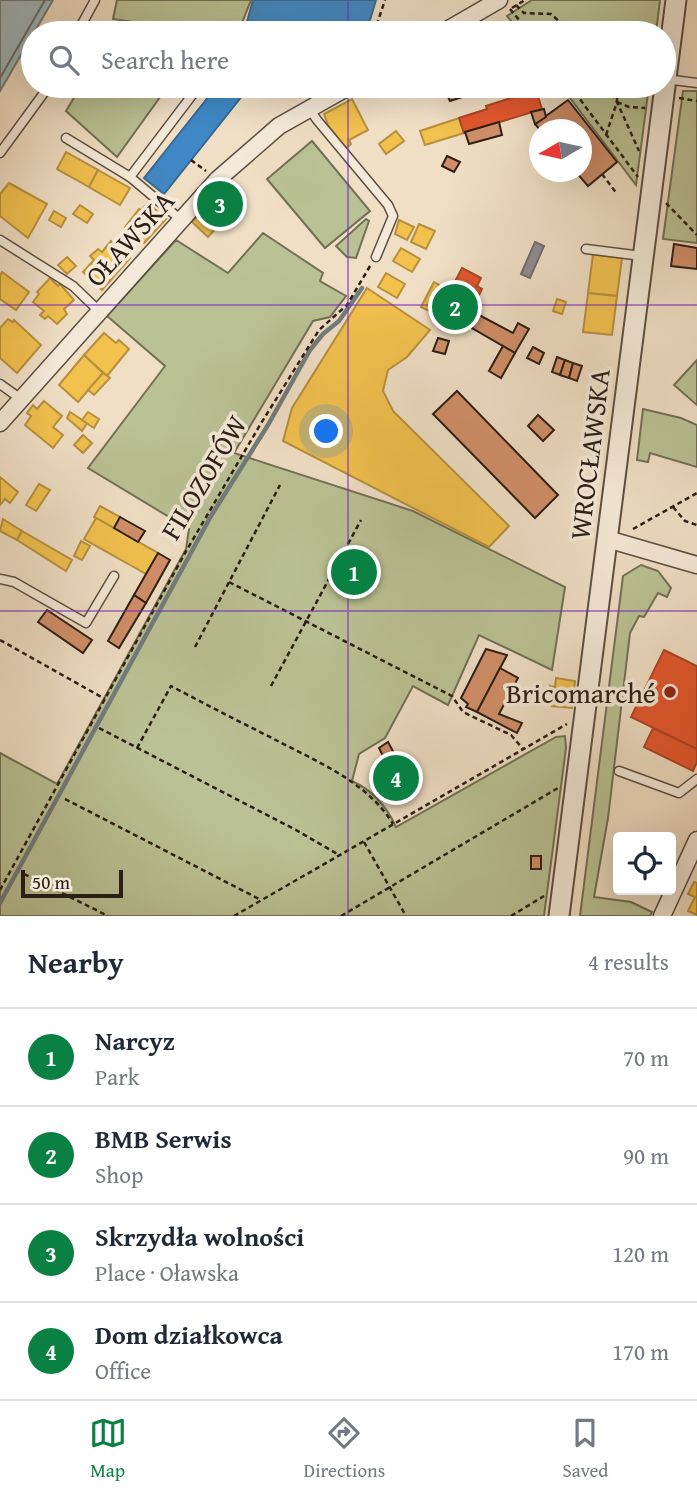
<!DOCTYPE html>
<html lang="en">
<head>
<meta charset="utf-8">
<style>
	body { margin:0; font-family:"Gentium Book Plus",serif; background:#f6f6f7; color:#1f2937 }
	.controls { position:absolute; right:21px; bottom:21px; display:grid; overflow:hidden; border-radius:7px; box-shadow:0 7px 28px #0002 }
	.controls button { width:63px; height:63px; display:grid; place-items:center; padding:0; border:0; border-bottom:2px solid #e0e1e3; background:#fff; color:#1f2937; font:35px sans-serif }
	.compass { position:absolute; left:529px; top:119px; width:63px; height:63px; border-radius:50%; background:#fff; box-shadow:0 7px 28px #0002; rotate:261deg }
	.scale { position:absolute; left:21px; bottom:18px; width:102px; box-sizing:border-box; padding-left:7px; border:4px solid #2b1e16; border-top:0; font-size:19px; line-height:24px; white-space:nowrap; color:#2b1e16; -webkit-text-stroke:5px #f5ead9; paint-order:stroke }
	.you { position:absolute; left:327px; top:432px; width:24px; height:24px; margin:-18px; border:5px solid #fff; border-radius:50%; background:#1a73e8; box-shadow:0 0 0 10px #1a73e833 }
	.badge { display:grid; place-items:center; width:46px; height:46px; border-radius:50%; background:#0b8043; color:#fff; font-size:23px; font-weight:700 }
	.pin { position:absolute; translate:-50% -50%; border:4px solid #fff; box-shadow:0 2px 7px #0006 }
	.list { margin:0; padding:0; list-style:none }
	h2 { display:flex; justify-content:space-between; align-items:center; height:91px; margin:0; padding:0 28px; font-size:30px }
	h2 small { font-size:23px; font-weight:400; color:#747a83 }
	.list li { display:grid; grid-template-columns:46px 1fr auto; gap:21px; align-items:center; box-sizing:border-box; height:98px; padding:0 28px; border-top:2px solid #e0e1e3 }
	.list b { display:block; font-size:26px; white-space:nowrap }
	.list p { margin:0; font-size:23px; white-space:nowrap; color:#747a83 }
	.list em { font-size:23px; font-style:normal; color:#747a83 }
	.icon { flex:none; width:38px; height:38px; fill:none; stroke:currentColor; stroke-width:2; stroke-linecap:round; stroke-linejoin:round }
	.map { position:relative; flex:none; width:697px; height:916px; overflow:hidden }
	.search { position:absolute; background:#fff; box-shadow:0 7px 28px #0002; left:21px; right:21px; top:21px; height:77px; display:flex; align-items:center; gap:18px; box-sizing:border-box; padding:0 24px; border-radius:38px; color:#747a83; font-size:26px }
	.sheet { height:483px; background:#fff }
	nav { display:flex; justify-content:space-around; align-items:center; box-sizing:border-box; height:98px; border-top:2px solid #e0e1e3; background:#fff; font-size:19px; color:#747a83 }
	nav a { display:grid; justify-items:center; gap:4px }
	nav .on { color:#0b8043 }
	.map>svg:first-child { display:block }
	.green { fill:#bac295; stroke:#727056; stroke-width:2 }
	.water { fill:#a0bac0; stroke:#717c7c; stroke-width:2 }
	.homes { fill:#f2c14e; stroke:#b6903d; stroke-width:2 }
	.shops { fill:#e4572e; stroke:#ac4627; stroke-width:2 }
	.offices { fill:#7b5ea7; stroke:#634b7c; stroke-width:2 }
	.schools { fill:#3f88c5; stroke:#396890; stroke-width:2 }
	.industry { fill:#8d8d92; stroke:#706c6d; stroke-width:2 }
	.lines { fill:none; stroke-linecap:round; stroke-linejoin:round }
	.shore { stroke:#666c6b; stroke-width:2 }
	.stream { stroke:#717c7c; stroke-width:4.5 }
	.building { fill:#d18f69; stroke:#2b1e16; stroke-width:2 }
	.service-casing { stroke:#5c4e42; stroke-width:11 }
	.minor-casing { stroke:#5c4e42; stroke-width:19 }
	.tertiary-casing { stroke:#5c4e42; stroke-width:23 }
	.path { stroke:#2b1e16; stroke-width:2.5; stroke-dasharray:5 3.5; stroke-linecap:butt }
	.service { stroke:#f5ead9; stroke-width:8 }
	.minor { stroke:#f5ead9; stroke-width:16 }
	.tertiary { stroke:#f5ead9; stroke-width:19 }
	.grid { fill:none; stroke:#7b2cbf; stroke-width:2; stroke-opacity:0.55 }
	.poi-dot { fill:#8f2418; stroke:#f5ead9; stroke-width:2.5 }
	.labels { text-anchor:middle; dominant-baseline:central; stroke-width:7; stroke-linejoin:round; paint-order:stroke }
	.street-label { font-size:28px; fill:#2b1e16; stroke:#f5ead9 }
	.poi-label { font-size:28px; fill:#2b1e16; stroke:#f5ead9; text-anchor:end }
</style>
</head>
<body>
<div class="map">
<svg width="697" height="916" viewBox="0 0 697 916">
	<rect width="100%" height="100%" fill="#f0dfc5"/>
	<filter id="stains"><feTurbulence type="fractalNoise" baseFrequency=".00286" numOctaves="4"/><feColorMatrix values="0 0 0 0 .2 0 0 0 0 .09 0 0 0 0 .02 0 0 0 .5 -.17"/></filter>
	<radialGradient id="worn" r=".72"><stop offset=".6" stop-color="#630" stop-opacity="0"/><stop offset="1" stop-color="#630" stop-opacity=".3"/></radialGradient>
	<g class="green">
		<path d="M117,0H251L238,33H208L113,19Z"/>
		<path d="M532,0H660L656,33H521L507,16Z"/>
		<path d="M81,86H168L117,157L66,111Z"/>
		<path d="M561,86H649L636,185Z"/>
		<path d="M683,91H697V243L663,239Z"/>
		<path d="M312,141L370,211L325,248L267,179Z"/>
		<path d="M366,219L369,221L356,258L347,257L336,246Z"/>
		<path d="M263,233L323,273L320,281L346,296L330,317L313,321L234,453L413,511L565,587L552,670L479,635L448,705L413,686L385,738L359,754L352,781C372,790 387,807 396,827L556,737L565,736L566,748L544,916H0V753L57,784L186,549L189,529L88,468L165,366L107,316L176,240L228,273Z"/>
		<path d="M697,360V405L674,385Z"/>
		<path d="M643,409L681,418L697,425V467L650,453L648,462L637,460Z"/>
		<path d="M641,565L658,571L671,588L667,597L658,593L644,617L639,616L630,633L608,818L594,897L631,902L652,912L650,916H580L623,576Z"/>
	</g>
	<path class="water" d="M0,0H53L0,91Z"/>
	<g class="homes">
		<path d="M352,99L368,130L349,140L351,144L346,148L328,125L324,114Z"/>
		<path d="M459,118L464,133L425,145L420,131Z"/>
		<path d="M396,131L404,141L386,154L379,144Z"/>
		<path d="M66,152L98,170L89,187L57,169Z"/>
		<path d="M98,170L130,188L120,205L89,187Z"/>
		<path d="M9,183L47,204L28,238L0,216V194Z"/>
		<path d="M213,199L238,216L235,220L228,214L208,237L192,222Z"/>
		<path d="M148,203L166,219L144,243L125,227L139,209L141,210Z"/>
		<path d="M80,205L93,214L87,223L73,214Z"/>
		<path d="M54,211L66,218L61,227L49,220Z"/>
		<path d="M399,220L414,227L407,240L395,234Z"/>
		<path d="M419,224L435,231L426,249L411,242Z"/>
		<path d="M111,241L130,258L102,290L83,272L94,260L90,256L98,249L102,252Z"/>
		<path d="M401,248L420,259L412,272L393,261Z"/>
		<path d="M593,254L622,258L617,296L588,293Z"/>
		<path d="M67,257L76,266L67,274L58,265Z"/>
		<path d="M2,272L29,292L16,310L0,299V276Z"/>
		<path d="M386,273L405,284L397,298L378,287Z"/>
		<path d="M50,278L58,286L60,284L74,300L64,309L67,314L57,324L48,316L45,319L40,315L44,311L33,302L39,294L37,292Z"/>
		<path d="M434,282L450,291L437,315L421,307Z"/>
		<path d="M367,288L430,330L407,357L388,370L383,391L393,411L509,526L489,547L283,441L292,408Z"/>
		<path d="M588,293L617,296L612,335L583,332Z"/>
		<path d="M557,299L566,302L562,314L553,311Z"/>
		<path d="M8,319L13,322L14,320L41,345L17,373L0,358V328Z"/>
		<path d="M104,333L116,343L119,340L129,349L107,376L84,355Z"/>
		<path d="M84,355L103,373L78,402L59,385Z"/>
		<path d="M103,373L110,378L94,395L88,390Z"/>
		<path d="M44,401L62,416L53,427L63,435L53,448L25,425L31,416L27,413L33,405L37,409Z"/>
		<path d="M70,412L87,423L82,431L67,418Z"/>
		<path d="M88,412L99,419L94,428L82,420Z"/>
		<path d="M83,435L92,443L83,453L74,445Z"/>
		<path d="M0,477L18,492L10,503L5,499L0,505Z"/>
		<path d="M39,484L50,490L36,511L26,505Z"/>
		<path d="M100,506L120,517L114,528L94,517Z"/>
		<path d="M96,518L158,553L146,574L84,539Z"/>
		<path d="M3,519L22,531L17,540L0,531Z"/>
		<path d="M22,531L72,560L66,571L17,540Z"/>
		<path d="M81,541L90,546L82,560L74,556Z"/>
		<path d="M556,678L575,681L572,708L552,706L554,694H549L550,686L555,687Z"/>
		<path d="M694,882L697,883V915L688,911L695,897L688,894Z"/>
	</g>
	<g class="shops">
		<path d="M536,90L542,109L464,133L459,118L487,109L486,106Z"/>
		<path d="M462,268L481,278L477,286L482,289L477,299L472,296L458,322L439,312Z"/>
		<path d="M664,650L697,666V749L631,717Z"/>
		<path d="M653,728L697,749V762L693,771L644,747Z"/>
	</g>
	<path class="offices" d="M399,753L418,788L393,802L374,767Z"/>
	<g class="schools">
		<path d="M253,0H376L366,33H300L260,22L257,31L245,29Z"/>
		<path d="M217,86H250L164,194L144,178Z"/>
	</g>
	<path class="industry" d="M535,242L544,246L530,278L521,274Z"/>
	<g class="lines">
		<path class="shore" d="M0,78L45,0"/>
		<path class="stream" d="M0,903L211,516L268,425L310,350L323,334L339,321L362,288"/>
	</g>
	<g class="building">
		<path d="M443,86H472L475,93L450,101Z"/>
		<path d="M568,100L617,162L588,186L576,172H582V130H540L535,124Z"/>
		<path d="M544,109L546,117L535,124L531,112Z"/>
		<path d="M499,122L502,135L469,144L465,132Z"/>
		<path d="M447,156L460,162L454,172L442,166Z"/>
		<path d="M674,244L697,248V269L671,266Z"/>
		<path d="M479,315L513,333L518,323L529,329L515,353L472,328Z"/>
		<path d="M438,338L449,341L445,354L433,351Z"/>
		<path d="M503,346L515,353L501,378L489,371Z"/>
		<path d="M533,347L544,353L539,364L527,358Z"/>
		<path d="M557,357L565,360L560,375L552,372Z"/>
		<path d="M565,360L573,363L569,378L560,375Z"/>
		<path d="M573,363L582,366L577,381L569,378Z"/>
		<path d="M457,391L558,495L535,518L433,414Z"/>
		<path d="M538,415L554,430L543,441L528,426Z"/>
		<path d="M120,517L145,531L138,542L114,528Z"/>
		<path d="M158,553L170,560L146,603L134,595Z"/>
		<path d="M134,595L146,603L119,648L108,641Z"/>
		<path d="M47,610L92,640L83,653L38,622Z"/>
		<path d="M486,649L507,655L477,712L466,707L468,704L461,698Z"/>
		<path d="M500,668L518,678L499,714L522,723L517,733L477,712Z"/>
		<path d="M388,742L394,753L384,758L379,748Z"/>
		<rect x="531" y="856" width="10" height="13"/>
	</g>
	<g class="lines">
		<g class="service-casing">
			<g id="service">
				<path d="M77,33L95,0"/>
				<path d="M665,79L697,83"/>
				<path d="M309,108L317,120L388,205L393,216L376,257"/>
				<path d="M66,138L130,177"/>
				<path d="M0,153L49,86"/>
				<path d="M180,219L130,177L199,86"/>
				<path d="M0,240L73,286L99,311"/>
				<path d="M586,249L642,256"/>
				<path d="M0,384L21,399"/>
				<path d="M0,579L14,582L86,623L114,576"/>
				<path d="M619,771L679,793L697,779"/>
			</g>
		</g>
		<g class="minor-casing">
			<g id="minor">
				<path d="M442,33L499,0"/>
				<path d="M0,423L217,180L279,126L350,86"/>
				<path d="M607,539L697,565"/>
				<path d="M662,916L697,840"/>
			</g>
		</g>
		<g class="tertiary-casing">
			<path id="tertiary" d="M559,916L676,0"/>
		</g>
		<g class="path">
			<path d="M516,5L524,13L551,14L572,33"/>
			<path d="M512,8L525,0"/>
			<path d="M510,9L530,33"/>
			<path d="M263,33L265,24"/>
			<path d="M374,33L385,0"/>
			<path d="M642,33L654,32"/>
			<path d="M570,86L638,177"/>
			<path d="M608,86L617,102L639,151"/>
			<path d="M679,98L697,101"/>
			<path d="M617,102L629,107L645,108"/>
			<path d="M606,135L617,102V86"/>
			<path d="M191,160L206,171"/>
			<path d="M602,174L617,194"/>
			<path d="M666,203L697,235"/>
			<path d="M673,507L685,521L697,525"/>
			<path d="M633,529L697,493"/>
			<path d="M229,582L452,696L463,712L511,735L523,749"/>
			<path d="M0,640L105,699"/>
			<path d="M195,647L280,485"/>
			<path d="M271,686L361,520"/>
			<path d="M99,728L296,830L339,855"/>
			<path d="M137,748L171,686C205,704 238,721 272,738C315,761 367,781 393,824"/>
			<path d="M65,799L261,900"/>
			<path d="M364,842L406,916"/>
			<path d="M24,874L108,916"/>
			<path d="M0,890L185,553L260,425L319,330L347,305L370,266"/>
			<path d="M234,916L567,724"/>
			<path d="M341,916L558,788"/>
			<path d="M511,916L544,896"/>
		</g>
		<use href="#service" class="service"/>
		<use href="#minor" class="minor"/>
		<use href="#tertiary" class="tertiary"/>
	</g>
	<path class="grid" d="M348,0V33M348,86V916M0,305H697M0,611H697"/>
	<circle class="poi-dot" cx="670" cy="692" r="7"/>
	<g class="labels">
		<g class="street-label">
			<text transform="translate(129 238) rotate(-48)">OŁAWSKA</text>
			<text transform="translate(589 454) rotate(-83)">WROCŁAWSKA</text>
			<text transform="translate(203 477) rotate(-59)">FILOZOFÓW</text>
		</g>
		<g class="poi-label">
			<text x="656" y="692">Bricomarché</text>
		</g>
	</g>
	<rect width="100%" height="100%" filter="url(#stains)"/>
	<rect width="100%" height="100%" fill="url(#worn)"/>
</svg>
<div class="controls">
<button><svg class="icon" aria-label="locate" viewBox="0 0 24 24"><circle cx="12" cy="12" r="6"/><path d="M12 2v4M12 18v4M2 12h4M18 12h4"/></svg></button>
</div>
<svg class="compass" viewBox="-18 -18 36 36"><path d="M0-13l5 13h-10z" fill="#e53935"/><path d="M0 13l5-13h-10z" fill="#747a83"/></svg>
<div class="scale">50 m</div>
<div class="you"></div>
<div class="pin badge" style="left:354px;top:572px">1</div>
<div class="pin badge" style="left:455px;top:307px">2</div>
<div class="pin badge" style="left:220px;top:204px">3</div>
<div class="pin badge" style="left:396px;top:778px">4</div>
<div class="search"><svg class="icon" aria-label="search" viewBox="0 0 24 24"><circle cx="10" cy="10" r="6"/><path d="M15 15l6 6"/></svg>Search here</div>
</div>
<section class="sheet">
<h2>Nearby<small>4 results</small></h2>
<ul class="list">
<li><span class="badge">1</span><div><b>Narcyz</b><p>Park</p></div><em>70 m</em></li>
<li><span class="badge">2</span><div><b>BMB Serwis</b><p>Shop</p></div><em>90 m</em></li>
<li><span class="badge">3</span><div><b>Skrzydła wolności</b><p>Place · Oławska</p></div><em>120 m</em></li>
<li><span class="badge">4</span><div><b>Dom działkowca</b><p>Office</p></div><em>170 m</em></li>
</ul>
</section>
<nav>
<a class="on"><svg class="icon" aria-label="map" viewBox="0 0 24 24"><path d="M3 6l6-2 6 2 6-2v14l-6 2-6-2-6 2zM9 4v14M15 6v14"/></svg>Map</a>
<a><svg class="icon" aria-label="directions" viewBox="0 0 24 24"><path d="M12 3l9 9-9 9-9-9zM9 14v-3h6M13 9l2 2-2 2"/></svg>Directions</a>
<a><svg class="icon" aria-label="saved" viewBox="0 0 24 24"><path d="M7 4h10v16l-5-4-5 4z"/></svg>Saved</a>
</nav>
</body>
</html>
